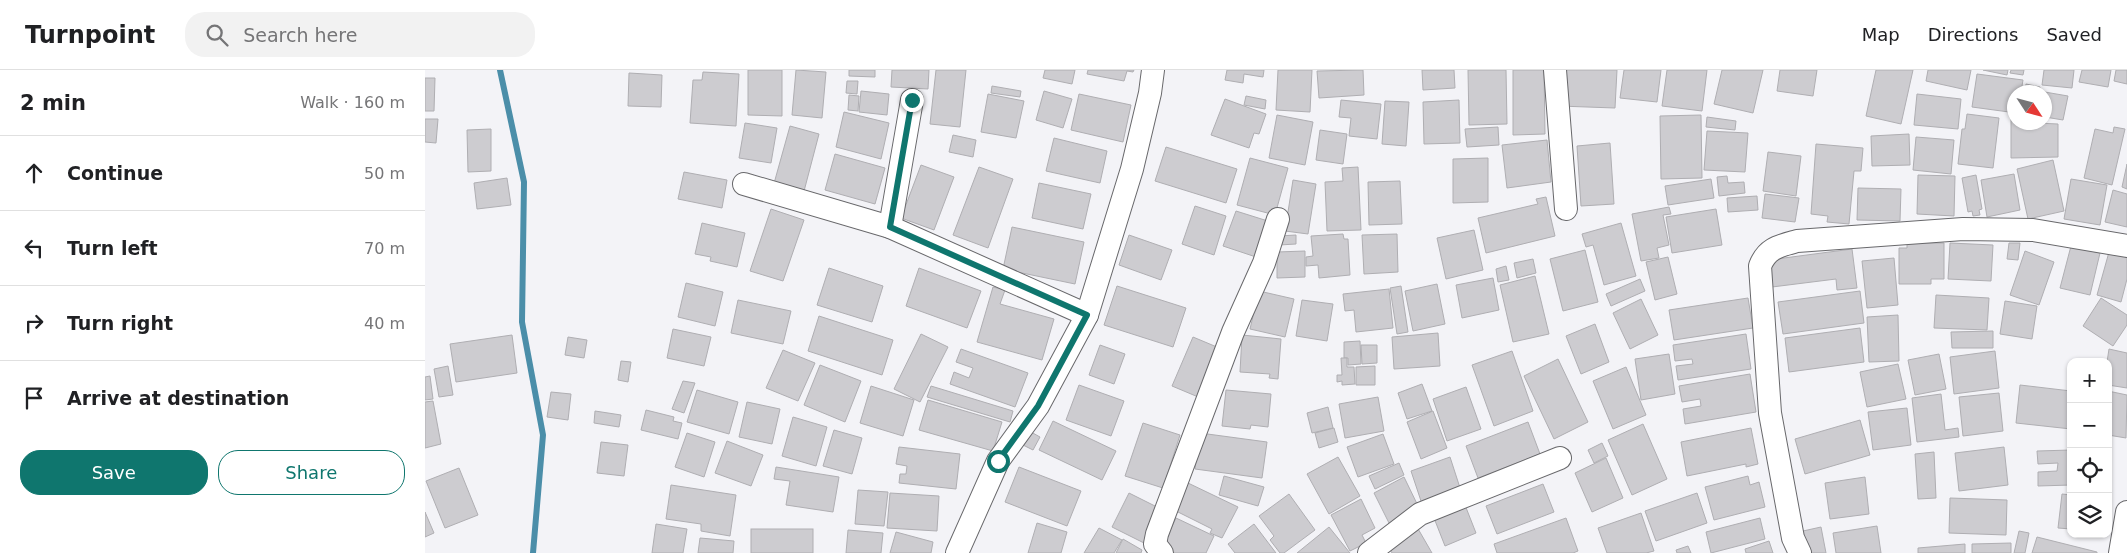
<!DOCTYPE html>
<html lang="en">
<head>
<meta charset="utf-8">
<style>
	body { margin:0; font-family:"DejaVu Sans",sans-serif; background:#f2f2f2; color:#202124 }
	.controls { position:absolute; right:15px; bottom:15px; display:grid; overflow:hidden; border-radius:10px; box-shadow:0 1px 4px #0004 }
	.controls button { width:45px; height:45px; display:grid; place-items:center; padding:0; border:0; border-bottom:1px solid #e0e0e0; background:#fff; color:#202124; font:25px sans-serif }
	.compass { position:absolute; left:1582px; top:15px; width:45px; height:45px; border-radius:50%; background:#fff; box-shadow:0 1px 4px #0004; rotate:126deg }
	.stop { position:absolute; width:15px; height:15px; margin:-11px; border:4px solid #0f766e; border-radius:50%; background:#fff }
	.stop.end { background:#0f766e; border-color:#fff; box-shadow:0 1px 5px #0008 }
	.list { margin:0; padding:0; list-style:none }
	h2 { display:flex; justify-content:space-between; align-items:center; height:65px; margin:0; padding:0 20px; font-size:21px }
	h2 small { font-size:16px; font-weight:400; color:#757577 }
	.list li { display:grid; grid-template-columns:32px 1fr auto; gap:15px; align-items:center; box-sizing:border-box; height:75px; padding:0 20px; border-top:1px solid #e0e0e0 }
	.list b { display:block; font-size:19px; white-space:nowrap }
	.list em { font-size:16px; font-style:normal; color:#757577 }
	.actions { display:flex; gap:10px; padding:15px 20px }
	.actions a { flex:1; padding:11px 0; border:1px solid #0f766e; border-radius:20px; text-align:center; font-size:18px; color:#0f766e }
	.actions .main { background:#0f766e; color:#fff }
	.icon { flex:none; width:28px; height:28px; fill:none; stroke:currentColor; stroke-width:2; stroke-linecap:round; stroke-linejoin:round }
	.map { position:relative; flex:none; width:1702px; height:483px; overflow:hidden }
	header { display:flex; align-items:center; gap:30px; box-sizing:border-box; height:70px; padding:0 25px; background:#fff; border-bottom:1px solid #e0e0e0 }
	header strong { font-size:24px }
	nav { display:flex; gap:28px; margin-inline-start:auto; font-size:18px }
	.search { width:350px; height:45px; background:#f2f2f2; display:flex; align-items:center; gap:12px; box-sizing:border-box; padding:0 18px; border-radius:20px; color:#757577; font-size:19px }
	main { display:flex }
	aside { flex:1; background:#fff }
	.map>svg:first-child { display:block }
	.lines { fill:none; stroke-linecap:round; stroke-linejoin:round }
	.stream { stroke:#4b8ea9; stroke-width:6 }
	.building { fill:#cdccd0; stroke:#afaeb2 }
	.street-casing { stroke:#68686b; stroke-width:24 }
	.street { stroke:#fff; stroke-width:22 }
	.route { stroke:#0f766e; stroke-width:6 }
</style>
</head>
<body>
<header>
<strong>Turnpoint</strong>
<div class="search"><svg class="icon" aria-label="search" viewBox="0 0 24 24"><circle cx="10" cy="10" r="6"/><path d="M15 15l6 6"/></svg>Search here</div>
<nav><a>Map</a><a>Directions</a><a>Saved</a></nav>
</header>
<main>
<aside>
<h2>2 min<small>Walk · 160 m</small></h2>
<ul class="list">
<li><svg class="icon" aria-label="ahead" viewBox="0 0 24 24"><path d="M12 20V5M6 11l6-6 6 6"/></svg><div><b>Continue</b></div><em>50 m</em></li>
<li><svg class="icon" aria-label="left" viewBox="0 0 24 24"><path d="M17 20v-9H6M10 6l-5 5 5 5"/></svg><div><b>Turn left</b></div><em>70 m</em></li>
<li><svg class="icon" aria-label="right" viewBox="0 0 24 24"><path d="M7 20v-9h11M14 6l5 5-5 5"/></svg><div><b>Turn right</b></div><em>40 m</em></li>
<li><svg class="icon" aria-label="arrive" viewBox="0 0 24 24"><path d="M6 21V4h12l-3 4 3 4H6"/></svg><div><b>Arrive at destination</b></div></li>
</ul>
<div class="actions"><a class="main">Save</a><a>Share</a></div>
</aside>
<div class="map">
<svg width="1702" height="483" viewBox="0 0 1702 483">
	<rect width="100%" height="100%" fill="#f3f3f7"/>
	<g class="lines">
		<path class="stream" d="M75,0L99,112L97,252L118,365L108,483"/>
	</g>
	<g class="building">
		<path d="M323,0H357V46L323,45Z"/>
		<path d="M371,0L401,2L397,48L367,45Z"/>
		<path d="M424,0H450V7L424,6Z"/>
		<path d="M467,0H504L503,19L466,17Z"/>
		<path d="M511,0H541L535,57L505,54Z"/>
		<path d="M620,0H650L647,14L618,8Z"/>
		<path d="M663,0H709L708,2L702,1L699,11L662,4Z"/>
		<path d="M802,0H839L838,7L819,4L818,13L800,10Z"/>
		<path d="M853,0H887L885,42L851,40Z"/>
		<path d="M938,0L939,25L894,28L892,1Z"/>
		<path d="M997,0H1029L1030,18L998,20Z"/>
		<path d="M1043,0H1081L1082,54L1044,55Z"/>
		<path d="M1088,0H1119L1120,64L1088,65Z"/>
		<path d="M1136,0H1192L1190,38L1134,36Z"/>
		<path d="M1199,0H1236L1232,32L1195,28Z"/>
		<path d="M1242,0H1282L1277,41L1237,36Z"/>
		<path d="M1297,0H1338L1328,43L1289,34Z"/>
		<path d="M1355,0H1392L1388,26L1352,21Z"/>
		<path d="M1451,0H1488L1476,54L1441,46Z"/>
		<path d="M1503,0H1546L1542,20L1501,11Z"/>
		<path d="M1558,0H1583L1582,5Z"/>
		<path d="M1586,0H1599L1598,5L1585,3Z"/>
		<path d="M1619,0H1649L1647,18L1617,15Z"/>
		<path d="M1657,0H1686L1683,17L1654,12Z"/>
		<path d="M1691,0H1702V14L1689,11Z"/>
		<path d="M278,2L314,4L311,56L265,53L268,10H277Z"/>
		<path d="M204,3L237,5L236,37L203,36Z"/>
		<path d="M1552,4L1598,10L1596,22H1590V35L1585,34L1584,42L1547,37Z"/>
		<path d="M0,8H10L9,41H0Z"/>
		<path d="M422,11H433L432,24L421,23Z"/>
		<path d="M1601,14L1615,17L1614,21L1643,26L1638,50L1620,47V22H1600Z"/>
		<path d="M567,16L596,21L595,27L566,23Z"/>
		<path d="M436,21L464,24L462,45L434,42Z"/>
		<path d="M619,21L647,29L638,58L611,50Z"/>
		<path d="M563,24L599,31L591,68L556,62Z"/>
		<path d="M654,24L706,35L698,72L646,60Z"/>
		<path d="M1492,24L1536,29L1533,59L1489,55Z"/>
		<path d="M424,25L434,26L433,41L423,40Z"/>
		<path d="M821,26L841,30L840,39L819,35Z"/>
		<path d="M800,29L841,44L834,64L829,63L824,78L786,65Z"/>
		<path d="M916,30L956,34L952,69L924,66L926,48L914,47Z"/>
		<path d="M1034,30L1035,73L999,74L998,32Z"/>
		<path d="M960,31L984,32L981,76L957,74Z"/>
		<path d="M419,42L464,53L456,89L411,77Z"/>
		<path d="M1542,44L1574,48L1568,98L1533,94L1537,59H1540Z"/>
		<path d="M852,45L888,52L880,95L844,88Z"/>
		<path d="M1276,45L1277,108L1236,109L1235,46Z"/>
		<path d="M1282,47L1311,51L1310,60L1281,57Z"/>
		<path d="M1586,47H1590V52L1633,54V87L1586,88Z"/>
		<path d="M0,49H13L11,73L0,72Z"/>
		<path d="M320,53L352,58L346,93L314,88Z"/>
		<path d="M365,56L394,64L378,125L348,117Z"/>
		<path d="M1073,57L1074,75L1042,77L1040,59Z"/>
		<path d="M1689,57L1700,59L1687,115L1659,108L1670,59L1688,63Z"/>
		<path d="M66,59V101L43,102L42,60Z"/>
		<path d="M895,60L922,64L918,94L891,90Z"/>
		<path d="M1282,61L1323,63L1320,102L1279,100Z"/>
		<path d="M1484,64L1485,95L1447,96L1446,66Z"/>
		<path d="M528,65L551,70L548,87L524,82Z"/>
		<path d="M1491,67L1529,70L1526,104L1488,100Z"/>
		<path d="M629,68L682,81L675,113L621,101Z"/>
		<path d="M1122,70L1126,112L1082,118L1077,75Z"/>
		<path d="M1185,73L1189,134L1156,136L1152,76Z"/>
		<path d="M1391,74L1438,78L1436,101H1429L1424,154L1402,152L1403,146L1386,144Z"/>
		<path d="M741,77L812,99L801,133L730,111Z"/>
		<path d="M1343,82L1376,86L1371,126L1338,121Z"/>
		<path d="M410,84L460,98L450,134L400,120Z"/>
		<path d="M825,88L863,98L850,145L812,135Z"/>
		<path d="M1063,88V132L1028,133V89Z"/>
		<path d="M1628,90L1639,141L1603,149L1592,99Z"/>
		<path d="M1702,94V119L1697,117Z"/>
		<path d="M496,95L529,107L509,160L476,148Z"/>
		<path d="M554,97L588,109L563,178L528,165Z"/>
		<path d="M933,97L936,160L902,161L900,112L918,111L917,98Z"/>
		<path d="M259,102L302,110L297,138L253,129Z"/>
		<path d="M1589,104L1595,140L1562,147L1556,110Z"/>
		<path d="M1493,105L1530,106L1529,146L1492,144Z"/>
		<path d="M1551,105L1557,139L1554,140L1555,145L1548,146L1547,141L1543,142L1537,108Z"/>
		<path d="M1302,106L1303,113L1319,112L1320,123L1294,126L1292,107Z"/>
		<path d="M82,108L86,135L52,139L49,113Z"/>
		<path d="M1286,109L1289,128L1243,135L1240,116Z"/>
		<path d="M1646,109L1682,115L1675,155L1639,149Z"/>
		<path d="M868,110L891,114L883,164L860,161Z"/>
		<path d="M975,111L977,154L944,155L943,112Z"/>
		<path d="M614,113L666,124L658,159L607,148Z"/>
		<path d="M1433,118L1476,119L1475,151L1432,150Z"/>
		<path d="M1688,120L1702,124V157L1680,152Z"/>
		<path d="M1340,124L1374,128L1370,152L1337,148Z"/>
		<path d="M1332,126L1333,140L1303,142L1302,128Z"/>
		<path d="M1121,127L1130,166L1061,183L1053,148L1113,134L1111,129Z"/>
		<path d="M770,136L801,146L789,185L757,174Z"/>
		<path d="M1244,137L1246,144L1238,145L1244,175L1232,178L1234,188L1216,191L1207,144Z"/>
		<path d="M346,139L379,150L358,211L325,201Z"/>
		<path d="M1291,139L1297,175L1247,183L1241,147Z"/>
		<path d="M811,141L846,152L834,188L798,176Z"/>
		<path d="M277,153L320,163L312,197L285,191L286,187L270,184Z"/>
		<path d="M1196,153L1211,206L1179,215L1168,175L1161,177L1157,164Z"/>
		<path d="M587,157L659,172L650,214L578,199Z"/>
		<path d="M1049,160L1058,200L1021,209L1012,168Z"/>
		<path d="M918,164L919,169H923L925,205L894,208L893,195L881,196V187L888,186L886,166Z"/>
		<path d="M972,164L973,202L939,204L937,165Z"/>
		<path d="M704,165L747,180L736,210L694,195Z"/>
		<path d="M871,165V174L854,175V166Z"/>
		<path d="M1482,173H1519V209H1506V214H1474V178H1482Z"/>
		<path d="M1525,173L1568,175L1566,211L1523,209Z"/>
		<path d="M1584,173H1595L1593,190L1582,189Z"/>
		<path d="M1646,176L1675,183L1665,225L1635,218Z"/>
		<path d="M1427,179L1432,218L1412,220L1411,209L1347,217L1344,190Z"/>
		<path d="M1160,180L1173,232L1138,241L1125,189Z"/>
		<path d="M880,181V207L852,208V182Z"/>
		<path d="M1600,181L1629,192L1614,235L1585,225Z"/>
		<path d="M1684,182L1702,187V209L1696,232L1672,225Z"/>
		<path d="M1243,187L1252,224L1230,230L1221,192Z"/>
		<path d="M1469,188L1473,235L1442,238L1437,191Z"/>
		<path d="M1108,189L1111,203L1092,208L1089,193Z"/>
		<path d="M1081,196L1084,210L1073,212L1071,199Z"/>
		<path d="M404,198L458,216L447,252L392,235Z"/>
		<path d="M494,198L556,221L542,258L481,236Z"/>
		<path d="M1110,206L1124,264L1088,272L1075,215Z"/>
		<path d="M1068,208L1074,240L1037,248L1031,215Z"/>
		<path d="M1215,209L1220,221L1186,236L1181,224Z"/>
		<path d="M261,213L298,222L290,256L253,247Z"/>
		<path d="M1012,214L1020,254L988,261L980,221Z"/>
		<path d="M692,216L761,238L748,277L679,255Z"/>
		<path d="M976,216L983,262L972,264L965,218Z"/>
		<path d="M568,217L580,220L575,234L629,249L617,290L552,272Z"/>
		<path d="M964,219L968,258L931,262L929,240L920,241L918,224Z"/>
		<path d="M834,221L869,229L860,267L825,259Z"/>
		<path d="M1435,221L1439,253L1358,264L1353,232Z"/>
		<path d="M1511,225L1564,228L1562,260L1509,258Z"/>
		<path d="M1323,228L1328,258L1249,270L1244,240Z"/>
		<path d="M1676,228L1702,245V255L1688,276L1658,256Z"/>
		<path d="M1216,229L1233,265L1205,279L1188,243Z"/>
		<path d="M313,230L366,241L358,274L306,263Z"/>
		<path d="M877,230L908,234L902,271L871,266Z"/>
		<path d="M1580,231L1612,236L1607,269L1575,264Z"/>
		<path d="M1473,245L1474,291L1444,292L1442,247Z"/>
		<path d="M394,246L468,270L457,305L383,281Z"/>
		<path d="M1170,254L1184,292L1156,304L1141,266Z"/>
		<path d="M1435,258L1439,292L1364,302L1360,268Z"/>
		<path d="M248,259L286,267L279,296L242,288Z"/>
		<path d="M1568,261V278H1527L1526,262Z"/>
		<path d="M1013,263L1015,296L969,299L967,267Z"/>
		<path d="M496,264L523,277L495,332L469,319Z"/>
		<path d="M1321,264L1326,299L1253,310L1251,296L1268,294L1267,289L1250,291L1248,275Z"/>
		<path d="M87,265L92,303L31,312L25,274Z"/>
		<path d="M817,265L856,269L853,309L844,308L845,304L815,302Z"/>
		<path d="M143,267L162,270L159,288L140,285Z"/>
		<path d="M768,267L799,280L778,329L747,316Z"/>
		<path d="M935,271L936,294L923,295V288H919V272Z"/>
		<path d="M675,275L700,284L689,314L664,305Z"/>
		<path d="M936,275H952V293L937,294Z"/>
		<path d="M536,279L603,303L590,337L525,314L529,302L544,308L548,298L531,292Z"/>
		<path d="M1684,279L1702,283V318L1683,315L1682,292Z"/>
		<path d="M358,280L390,293L373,331L341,318Z"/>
		<path d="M1087,281L1108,341L1069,356L1047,295Z"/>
		<path d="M1570,281L1574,318L1529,324L1525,287Z"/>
		<path d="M1244,284L1250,324L1216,330L1210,289Z"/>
		<path d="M1514,284L1521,319L1490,325L1483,290Z"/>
		<path d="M916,288H922V297H929L930,314L917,315V311L912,312V305H917Z"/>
		<path d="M1133,289L1163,352L1129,369L1099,306Z"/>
		<path d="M196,291L206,292L203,312L193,310Z"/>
		<path d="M1473,294L1481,329L1442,337L1435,302Z"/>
		<path d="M395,295L436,311L420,352L379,335Z"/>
		<path d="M23,296L28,325L14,327L9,299Z"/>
		<path d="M950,296V315H931V297Z"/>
		<path d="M1201,297L1221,345L1188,359L1168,311Z"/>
		<path d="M1325,304L1331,342L1260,354L1258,339L1276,336L1275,329L1257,332L1254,316Z"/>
		<path d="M5,306L8,329L0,330V307Z"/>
		<path d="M258,311L270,313L259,343L247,339Z"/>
		<path d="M997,314L1007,341L982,349L973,323Z"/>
		<path d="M654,315L699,331L686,366L641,350Z"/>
		<path d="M1595,315L1646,321V359L1591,353Z"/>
		<path d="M446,316L489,330L478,366L435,353Z"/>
		<path d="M506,316L588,341L585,352L502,327Z"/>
		<path d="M1041,317L1056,359L1022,371L1008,329Z"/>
		<path d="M272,320L313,332L304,364L262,352Z"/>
		<path d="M801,320L846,324L843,357L826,355L825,359L797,356Z"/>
		<path d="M1683,321L1702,325L1701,368L1683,365Z"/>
		<path d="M126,322L146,324L143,350L122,347Z"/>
		<path d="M1574,323L1578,361L1538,366L1534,327Z"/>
		<path d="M1516,324L1520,360L1533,358L1534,367L1492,372L1487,328Z"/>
		<path d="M953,327L959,361L920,368L914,334Z"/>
		<path d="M503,330L577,352L568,381L494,360Z"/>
		<path d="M8,331L16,374L0,378V332Z"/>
		<path d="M322,332L355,339L347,374L314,367Z"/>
		<path d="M903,337L908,358L887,363L882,343Z"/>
		<path d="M1482,338L1486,375L1448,380L1443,342Z"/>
		<path d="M221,340L249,347L248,351L257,353L253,369L216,360Z"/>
		<path d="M170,341L196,345L194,357L169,353Z"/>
		<path d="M1008,341L1022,378L996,389L982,352Z"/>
		<path d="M368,347L402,357L391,396L357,386Z"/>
		<path d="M1435,350L1445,385L1380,404L1370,369Z"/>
		<path d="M628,351L691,381L677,410L614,380Z"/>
		<path d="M1103,352L1115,384L1053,408L1041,376Z"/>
		<path d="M718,353L755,365L738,418L700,406Z"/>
		<path d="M1218,354L1242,409L1207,425L1183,370Z"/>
		<path d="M909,358L913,372L894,378L890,363Z"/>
		<path d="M1326,358L1333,394L1321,397V394L1262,406L1256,372Z"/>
		<path d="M409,360L437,368L427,404L398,396Z"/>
		<path d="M606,362L615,367L608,380L598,375Z"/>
		<path d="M262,363L290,372L279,407L250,397Z"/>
		<path d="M775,363L842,372L837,408L770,399Z"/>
		<path d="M958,364L969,394L933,407L922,377Z"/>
		<path d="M302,371L338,385L326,416L290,403Z"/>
		<path d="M176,372L203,375L199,406L172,403Z"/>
		<path d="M1177,373L1183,386L1169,393L1163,380Z"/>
		<path d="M474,377L535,384L531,419L474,413L475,404H481L482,396L471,394Z"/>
		<path d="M1579,377L1583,415L1534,421L1530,383Z"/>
		<path d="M1683,379H1685L1686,413H1683Z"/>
		<path d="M1646,380V415L1613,416V402L1632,401L1633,393L1613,394L1612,381Z"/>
		<path d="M1509,382L1511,428L1493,429L1490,384Z"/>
		<path d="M913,387L935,426L904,444L882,404Z"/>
		<path d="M1025,387L1037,424L998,437L986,401Z"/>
		<path d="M1181,388L1198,428L1167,442L1150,403Z"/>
		<path d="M974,393L979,405L950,419L944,406Z"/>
		<path d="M351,397L414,407L408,442L361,435L365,411L349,409Z"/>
		<path d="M594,397L656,421L642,456L580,432Z"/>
		<path d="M34,398L53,445L20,458L1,411Z"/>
		<path d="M799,406L839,417L833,436L794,425Z"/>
		<path d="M1323,406L1325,415L1334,412L1340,437L1289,450L1280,417Z"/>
		<path d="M979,407L996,442L966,457L949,423Z"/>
		<path d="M1440,407L1444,444L1405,449L1400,413Z"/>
		<path d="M763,413L813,437L797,468L785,463L787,459L749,440Z"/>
		<path d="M1118,414L1129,442L1072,464L1061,436Z"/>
		<path d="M246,415L311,425L305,466L276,461V454L241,449Z"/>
		<path d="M433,420L463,422L459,456L430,454Z"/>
		<path d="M465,423L514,426L512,461L462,458Z"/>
		<path d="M704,423L736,439L719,473L687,457Z"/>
		<path d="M1272,423L1282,453L1231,471L1220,441Z"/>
		<path d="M864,424L890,460L859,483H855L845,470L849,466L834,446Z"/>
		<path d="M1637,424L1646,425V459L1633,458Z"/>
		<path d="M1525,428L1582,430L1581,465L1524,463Z"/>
		<path d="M936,429L950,458L937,465L941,473L925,481L906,445Z"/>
		<path d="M1040,435L1051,463L1020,476L1009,448Z"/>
		<path d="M0,442L9,463L0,467Z"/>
		<path d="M1216,443L1229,481L1221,483H1182L1173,458Z"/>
		<path d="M751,448L789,466L781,483H749L737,477Z"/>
		<path d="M1141,448L1153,481L1148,483H1072L1069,474Z"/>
		<path d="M1335,448L1340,469L1286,483L1281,462Z"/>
		<path d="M612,453L642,462L636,483H603Z"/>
		<path d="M231,454L262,459L258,483H227Z"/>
		<path d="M829,454L851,483H810L803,474Z"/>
		<path d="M1452,456L1456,483H1411L1408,463Z"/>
		<path d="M904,457L925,483H872Z"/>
		<path d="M992,457L1007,483H967L962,475Z"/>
		<path d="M1396,457L1401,483H1383L1378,461Z"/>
		<path d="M674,458L697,470L689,483H659Z"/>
		<rect x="326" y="459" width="62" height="24"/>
		<path d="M423,460L458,463L456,483H421Z"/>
		<path d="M1594,461L1604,463L1600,483H1589Z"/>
		<path d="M471,462L508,472L506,483H465Z"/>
		<path d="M1612,467L1672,482V483H1607Z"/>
		<path d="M275,468L309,471L308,483H273Z"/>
		<path d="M698,469L717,480L716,483H691Z"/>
		<path d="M1344,471L1348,483H1321L1320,479Z"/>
		<path d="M1586,473V483H1547V474Z"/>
		<path d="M1540,474V483H1493V478Z"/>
		<path d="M1263,476L1266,483H1252L1251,480Z"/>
	</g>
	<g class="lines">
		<g class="street-casing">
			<g id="street">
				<path d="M1130,0L1141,139"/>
				<path d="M319,114L465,157L662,245"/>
				<path d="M465,157L487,30"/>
				<path d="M532,483L573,391L613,336L662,245L707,99L725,23L728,0"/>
				<path d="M737,483L730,474L732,464L808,262L839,193L853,149"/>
				<path d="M944,483L995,444L1135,388"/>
				<path d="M1375,483L1368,468L1345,343L1335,196C1342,178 1354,176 1372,171L1538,159L1608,160L1702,176"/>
				<path d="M1695,483L1702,442"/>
			</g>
		</g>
		<use href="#street" class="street"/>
	</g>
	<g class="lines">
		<path class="route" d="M487,30L465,157L662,245L613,336L573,391"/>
	</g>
</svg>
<div class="controls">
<button>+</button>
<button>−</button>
<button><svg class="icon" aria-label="locate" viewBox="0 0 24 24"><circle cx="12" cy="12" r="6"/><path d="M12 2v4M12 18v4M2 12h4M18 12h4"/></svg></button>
<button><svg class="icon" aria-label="layers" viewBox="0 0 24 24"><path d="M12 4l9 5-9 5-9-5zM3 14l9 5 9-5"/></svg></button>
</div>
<svg class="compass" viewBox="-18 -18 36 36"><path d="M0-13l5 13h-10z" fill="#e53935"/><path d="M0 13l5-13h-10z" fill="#757577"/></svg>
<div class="stop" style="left:573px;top:391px"></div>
<div class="stop end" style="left:487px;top:30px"></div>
</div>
</main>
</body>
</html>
